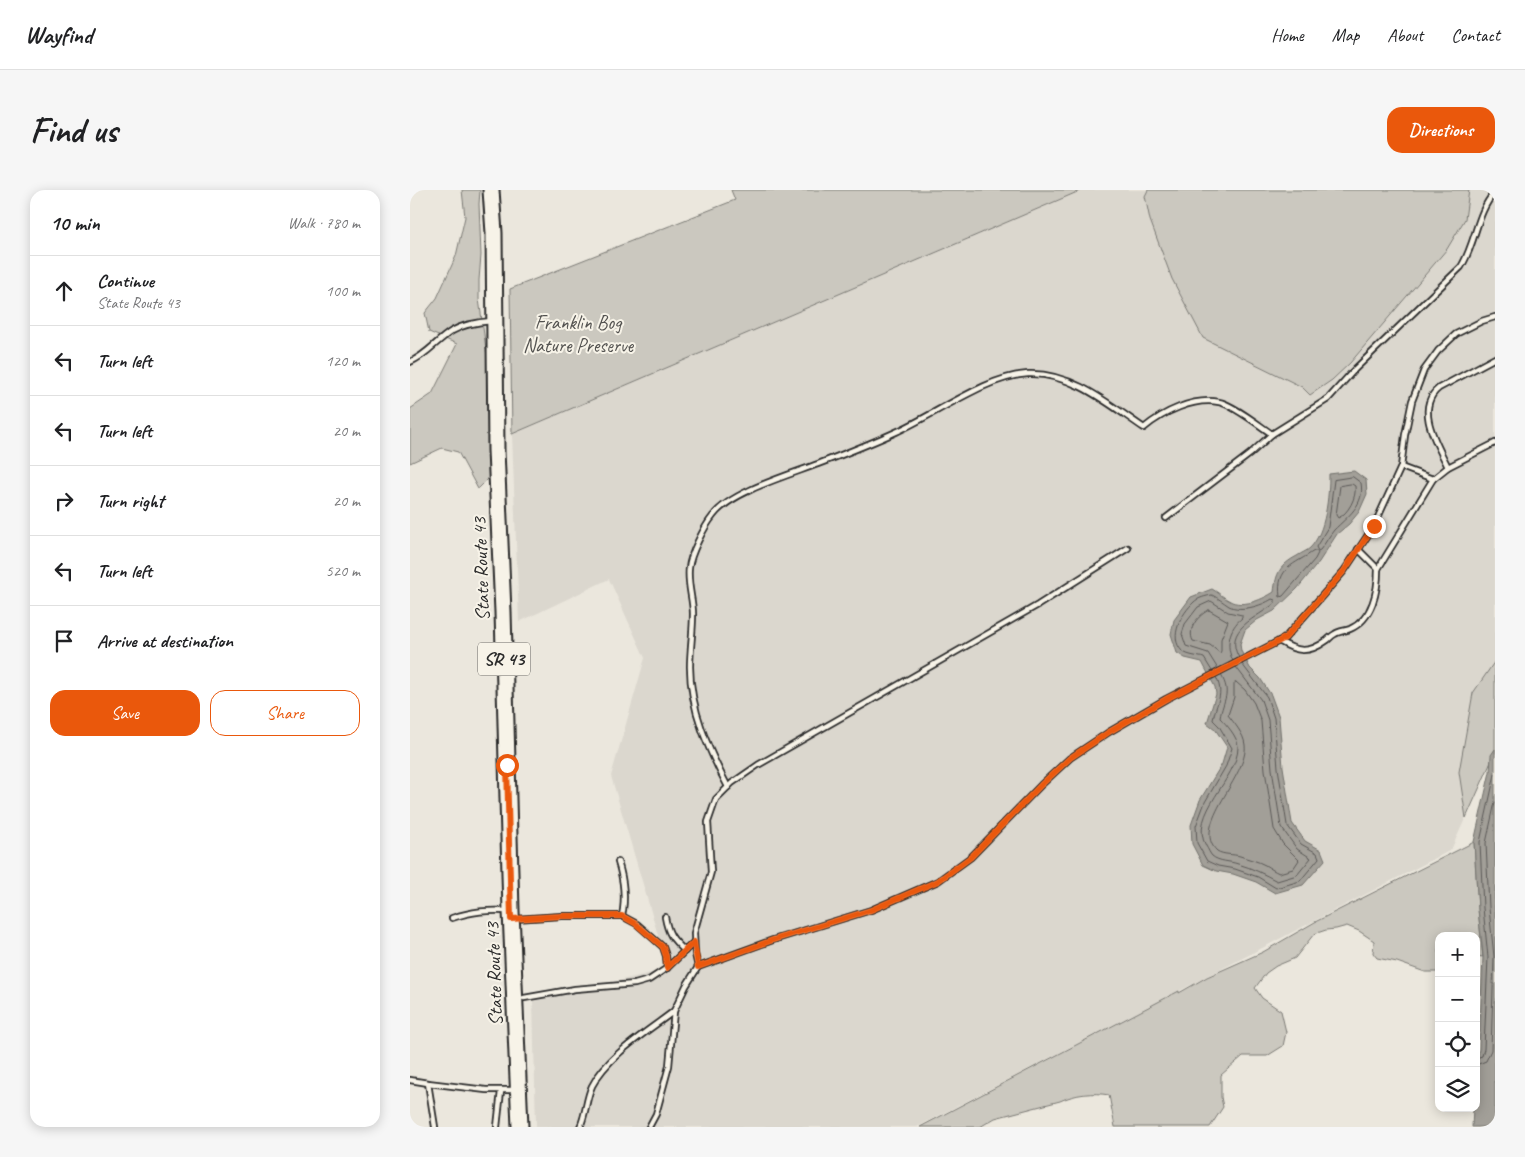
<!DOCTYPE html>
<html lang="en">
<head>
<meta charset="utf-8">
<style>
	body { margin:0; font-family:Caveat,sans-serif; background:#f6f6f6; color:#202124 }
	.controls { position:absolute; right:15px; bottom:15px; display:grid; overflow:hidden; border-radius:10px; box-shadow:0 2px 12px #0003 }
	.controls button { width:45px; height:45px; display:grid; place-items:center; padding:0; border:0; border-bottom:1px solid #e0e0e0; background:#fff; color:#202124; font:25px sans-serif }
	.stop { position:absolute; width:15px; height:15px; margin:-11px; border:4px solid #ea580c; border-radius:50%; background:#fff }
	.stop.end { background:#ea580c; border-color:#fff; box-shadow:0 1px 5px #0008 }
	.list { margin:0; padding:0; list-style:none }
	h2 { display:flex; justify-content:space-between; align-items:center; height:65px; margin:0; padding:0 20px; font-size:21px }
	h2 small { font-size:16px; font-weight:400; color:#757577 }
	.list li { display:grid; grid-template-columns:32px 1fr auto; gap:15px; align-items:center; box-sizing:border-box; height:70px; padding:0 20px; border-top:1px solid #e0e0e0 }
	.list b { display:block; font-size:19px; white-space:nowrap }
	.list p { margin:0; font-size:16px; white-space:nowrap; color:#757577 }
	.list em { font-size:16px; font-style:normal; color:#757577 }
	.actions { display:flex; gap:10px; padding:15px 20px }
	.actions a { flex:1; padding:11px 0; border:1px solid #ea580c; border-radius:15px; text-align:center; font-size:18px; color:#ea580c }
	.actions .main { background:#ea580c; color:#fff }
	.icon { flex:none; width:28px; height:28px; fill:none; stroke:currentColor; stroke-width:2; stroke-linecap:round; stroke-linejoin:round }
	.map { position:relative; flex:none; width:1085px; height:937px; overflow:hidden; border-radius:15px }
	header { display:flex; align-items:center; gap:30px; box-sizing:border-box; height:70px; padding:0 25px; background:#fff; border-bottom:1px solid #e0e0e0 }
	header strong { font-size:24px }
	nav { display:flex; gap:28px; margin-inline-start:auto; font-size:18px }
	.intro { display:flex; align-items:center; justify-content:space-between; box-sizing:border-box; height:120px; padding:0 30px }
	h1 { margin:0; font-size:35px }
	.button { padding:12px 22px; border-radius:15px; background:#ea580c; color:#fff; font-size:18px; font-weight:700 }
	main { display:flex; gap:30px; padding:0 30px }
	aside { flex:1; background:#fff; border-radius:15px; box-shadow:0 2px 12px #0003 }
	.map>svg:first-child { display:block }
	.built { fill:#dbd7ce }
	.green { fill:#cbc8bf; stroke:#7b7a75 }
	.water { fill:#a29f98; stroke:#72716c }
	.lines { fill:none; stroke-linecap:round; stroke-linejoin:round }
	.shore { stroke:#5b5957; stroke-width:1 }
	.service-casing { stroke:#2b2b2b; stroke-width:8 }
	.primary-casing { stroke:#2b2b2b; stroke-width:19 }
	.service { stroke:#f7f3e8; stroke-width:4.5 }
	.primary { stroke:#f7f3e8; stroke-width:15 }
	.route { stroke:#ea580c; stroke-width:6 }
	.labels { text-anchor:middle; dominant-baseline:central; stroke-width:4; stroke-linejoin:round; paint-order:stroke }
	.shield { fill:#f7f3e8; stroke:#686764; stroke-width:1 }
	.shield-label { font-size:19px; font-weight:bold; fill:#2b2b2b }
	.park-label { font-size:20px; fill:#535250; stroke:#f7f3e8 }
	.street-label { font-size:20px; fill:#2b2b2b; stroke:#f7f3e8 }
</style>
</head>
<body>
<header>
<strong>Wayfind</strong>
<nav><a>Home</a><a>Map</a><a>About</a><a>Contact</a></nav>
</header>
<div class="intro"><h1>Find us</h1><a class="button">Directions</a></div>
<main>
<aside>
<h2>10 min<small>Walk · 780 m</small></h2>
<ul class="list">
<li><svg class="icon" aria-label="ahead" viewBox="0 0 24 24"><path d="M12 20V5M6 11l6-6 6 6"/></svg><div><b>Continue</b><p>State Route 43</p></div><em>100 m</em></li>
<li><svg class="icon" aria-label="left" viewBox="0 0 24 24"><path d="M17 20v-9H6M10 6l-5 5 5 5"/></svg><div><b>Turn left</b></div><em>120 m</em></li>
<li><svg class="icon" aria-label="left" viewBox="0 0 24 24"><path d="M17 20v-9H6M10 6l-5 5 5 5"/></svg><div><b>Turn left</b></div><em>20 m</em></li>
<li><svg class="icon" aria-label="right" viewBox="0 0 24 24"><path d="M7 20v-9h11M14 6l5 5-5 5"/></svg><div><b>Turn right</b></div><em>20 m</em></li>
<li><svg class="icon" aria-label="left" viewBox="0 0 24 24"><path d="M17 20v-9H6M10 6l-5 5 5 5"/></svg><div><b>Turn left</b></div><em>520 m</em></li>
<li><svg class="icon" aria-label="arrive" viewBox="0 0 24 24"><path d="M6 21V4h12l-3 4 3 4H6"/></svg><div><b>Arrive at destination</b></div></li>
</ul>
<div class="actions"><a class="main">Save</a><a>Share</a></div>
</aside>
<div class="map">
<svg width="1085" height="937" viewBox="0 0 1085 937">
	<rect width="100%" height="100%" fill="#ebe7dd"/>
	<filter id="ink" filterUnits="userSpaceOnUse"><feTurbulence type="fractalNoise" baseFrequency=".02" numOctaves="2"/><feDisplacementMap in="SourceGraphic" scale="10" xChannelSelector="R" yChannelSelector="G"/><feConvolveMatrix kernelMatrix="1 2 1 2 8 2 1 2 1" color-interpolation-filters="sRGB"/></filter>
	<g filter="url(#ink)">
		<path class="built" d="M672,0H1085V562L1041,660L507,937H126L123,811L258,779L201,586L235,468L199,389L109,432L102,244Z"/>
		<g class="green">
			<path d="M52,0H70L69,14L71,65L69,90V109L80,188L81,286L68,299L48,262L32,258L0,273V219L22,204L47,154L19,142L15,123L27,108L46,66L55,27Z"/>
			<path d="M321,0H672L102,244L100,99L325,10Z"/>
			<path d="M738,0H1059L1055,29L1037,59L940,173L922,190L900,205L892,197L793,148L762,89L740,30L735,6Z"/>
			<path d="M1085,471V563L1056,628L1049,582L1063,503Z"/>
			<path d="M1064,652L1068,719L1073,767L1066,766V746H1029V782H1015L987,772L967,768L963,763L964,751L949,741L937,736L926,739L916,740L904,744L885,768L866,776L856,783L845,798L852,808L871,821L876,842L873,856L857,866H833L811,885V907L813,917L800,937H705L699,905C683,902 665,904 650,911L585,928L570,937H510L769,801V803L797,787L853,762L905,732Z"/>
		</g>
		<g class="water">
			<path d="M944,281L956,290L957,304L949,322L939,334L927,344L909,372L887,399L864,421L847,430L835,440L830,454L831,461L840,478L850,488L861,505L869,527L873,577L882,633L895,651L911,660L915,670L893,695L865,703L846,692L823,684L806,681L793,675L782,654L781,635L790,610L812,574L817,557L805,539L797,533L806,504L805,497L792,472L775,468L767,463L761,444L764,430L781,407L802,399C808,402 815,409 822,412C836,417 853,409 864,402C866,383 870,375 887,366C891,363 897,361 900,358C916,342 919,306 919,284Z"/>
			<path d="M1085,559V937H1062L1063,918H1066V877L1069,859L1073,767L1068,719L1064,652L1080,582L1081,565Z"/>
		</g>
		<g class="lines">
			<g class="shore">
				<path d="M943,287L951,293C955,315 938,326 924,340C919,346 915,354 910,360L908,361L906,357L918,337L924,290Z"/>
				<path d="M942,294L945,296C947,307 938,324 928,328L926,325L930,296Z"/>
				<path d="M904,361H907L908,363L905,369L873,406L870,407C866,377 884,375 904,361Z"/>
				<path d="M799,420L818,431L811,449V461L810,463L800,455L783,451C777,439 788,425 799,420Z"/>
				<path d="M808,479L798,463L776,456L772,444L775,434L788,417L801,411L818,422L832,425V428C819,438 815,456 823,471"/>
				<path d="M802,481L794,468C788,466 778,466 772,461C758,447 772,423 784,412C788,408 796,406 802,405C808,408 813,412 819,416C831,422 851,416 862,409L865,410V413C848,428 812,438 829,468"/>
				<path d="M811,485C822,504 813,509 810,528C816,534 828,547 828,557C828,589 778,624 796,656C798,659 800,664 802,666C809,672 820,671 828,674C842,678 854,684 867,691L887,685L901,668L887,659L871,637L862,579L858,530L851,510L826,477"/>
				<path d="M806,487C815,505 806,512 803,530L809,536L822,558L816,576L795,612L786,636L787,653L797,671L808,676L825,679L848,687L866,698L890,691L909,668L907,663L891,654L877,635L868,578L864,528L857,507L832,474"/>
				<path d="M826,492L835,500L844,513L851,531L855,580L864,639L873,654L889,670L883,679L869,683C864,681 860,678 855,675C848,671 838,669 830,666C823,664 813,665 807,661C780,636 839,585 835,555C834,544 824,533 818,525L824,507V495Z"/>
				<path d="M1066,868L1072,866L1074,859L1078,767L1073,718L1070,652L1085,584"/>
				<path d="M1066,875L1076,871L1081,860L1084,767L1079,718L1076,653L1085,612"/>
			</g>
			<g class="service-casing">
				<g id="service">
					<path d="M0,172C17,165 27,150 42,141C54,134 68,132 82,131"/>
					<path d="M991,277L1023,289L1038,277L1085,253"/>
					<path d="M1038,277C1027,254 1004,218 1029,198L1085,168"/>
					<path d="M756,328L840,264L862,244"/>
					<path d="M968,379L1023,289"/>
					<path d="M869,451C887,462 898,464 916,451C919,449 921,446 925,444C929,441 935,441 940,439C963,429 968,400 968,379L948,359"/>
					<path d="M318,597C299,561 280,519 280,477C280,460 283,442 283,424C283,409 277,394 279,378C280,365 294,337 303,326C320,302 379,285 408,274C434,264 460,254 486,242C525,225 577,186 618,184C662,182 700,215 734,238C753,222 784,207 809,212C822,214 850,236 862,244L918,209L945,179L1051,77C1066,53 1066,23 1085,2"/>
					<path d="M208,672C214,691 216,707 212,726"/>
					<path d="M255,727C258,744 262,749 275,761"/>
					<path d="M42,728C63,721 77,720 99,721"/>
					<path d="M105,729L152,726H212L227,734L253,757L256,766L257,778"/>
					<path d="M288,777L285,764L284,743L301,682L298,632L306,609L322,593L348,575L628,415L718,358"/>
					<path d="M114,808L165,799L225,794L239,790L257,778L284,752"/>
					<path d="M0,890L18,893L76,900H105"/>
					<path d="M18,893L25,937"/>
					<path d="M87,937L91,901"/>
					<path d="M170,937C176,924 176,909 182,896C198,865 237,842 264,821"/>
					<path d="M239,937L246,924L259,876L264,821L276,796L288,777L363,750L461,720L528,691L561,667L631,595L660,568L699,542L756,509L875,448L934,381L964,336L991,277L995,245L1002,211L1014,180L1028,161L1046,144L1072,131L1085,127"/>
				</g>
			</g>
			<g class="primary-casing">
				<path id="primary" d="M81,0L84,43L86,260L93,422L101,721L110,937"/>
			</g>
			<use href="#service" class="service"/>
			<use href="#primary" class="primary"/>
		</g>
	</g>
	<g class="lines" filter="url(#ink)">
		<path class="route" d="M97,575L101,729L152,726H212L226,734L253,757L256,766L257,778L284,752L288,777L363,750L461,720L528,691L561,667L631,595L660,568L699,542L756,509L875,448L934,381L964,336"/>
	</g>
	<g class="labels">
		<rect class="shield" x="68" y="452.5" width="52" height="33" rx="4"/>
		<g class="shield-label">
			<text x="94" y="469">SR 43</text>
		</g>
		<g class="park-label">
			<text x="168" y="132">Franklin Bog<tspan x="168" dy="23">Nature Preserve</tspan></text>
		</g>
		<g class="street-label">
			<text transform="translate(71 379) rotate(-92)">State Route 43</text>
			<text transform="translate(84 784) rotate(-92)">State Route 43</text>
		</g>
	</g>
</svg>
<div class="controls">
<button>+</button>
<button>−</button>
<button><svg class="icon" aria-label="locate" viewBox="0 0 24 24"><circle cx="12" cy="12" r="6"/><path d="M12 2v4M12 18v4M2 12h4M18 12h4"/></svg></button>
<button><svg class="icon" aria-label="layers" viewBox="0 0 24 24"><path d="M12 4l9 5-9 5-9-5zM3 14l9 5 9-5"/></svg></button>
</div>
<div class="stop" style="left:97px;top:575px"></div>
<div class="stop end" style="left:964px;top:336px"></div>
</div>
</main>
</body>
</html>
